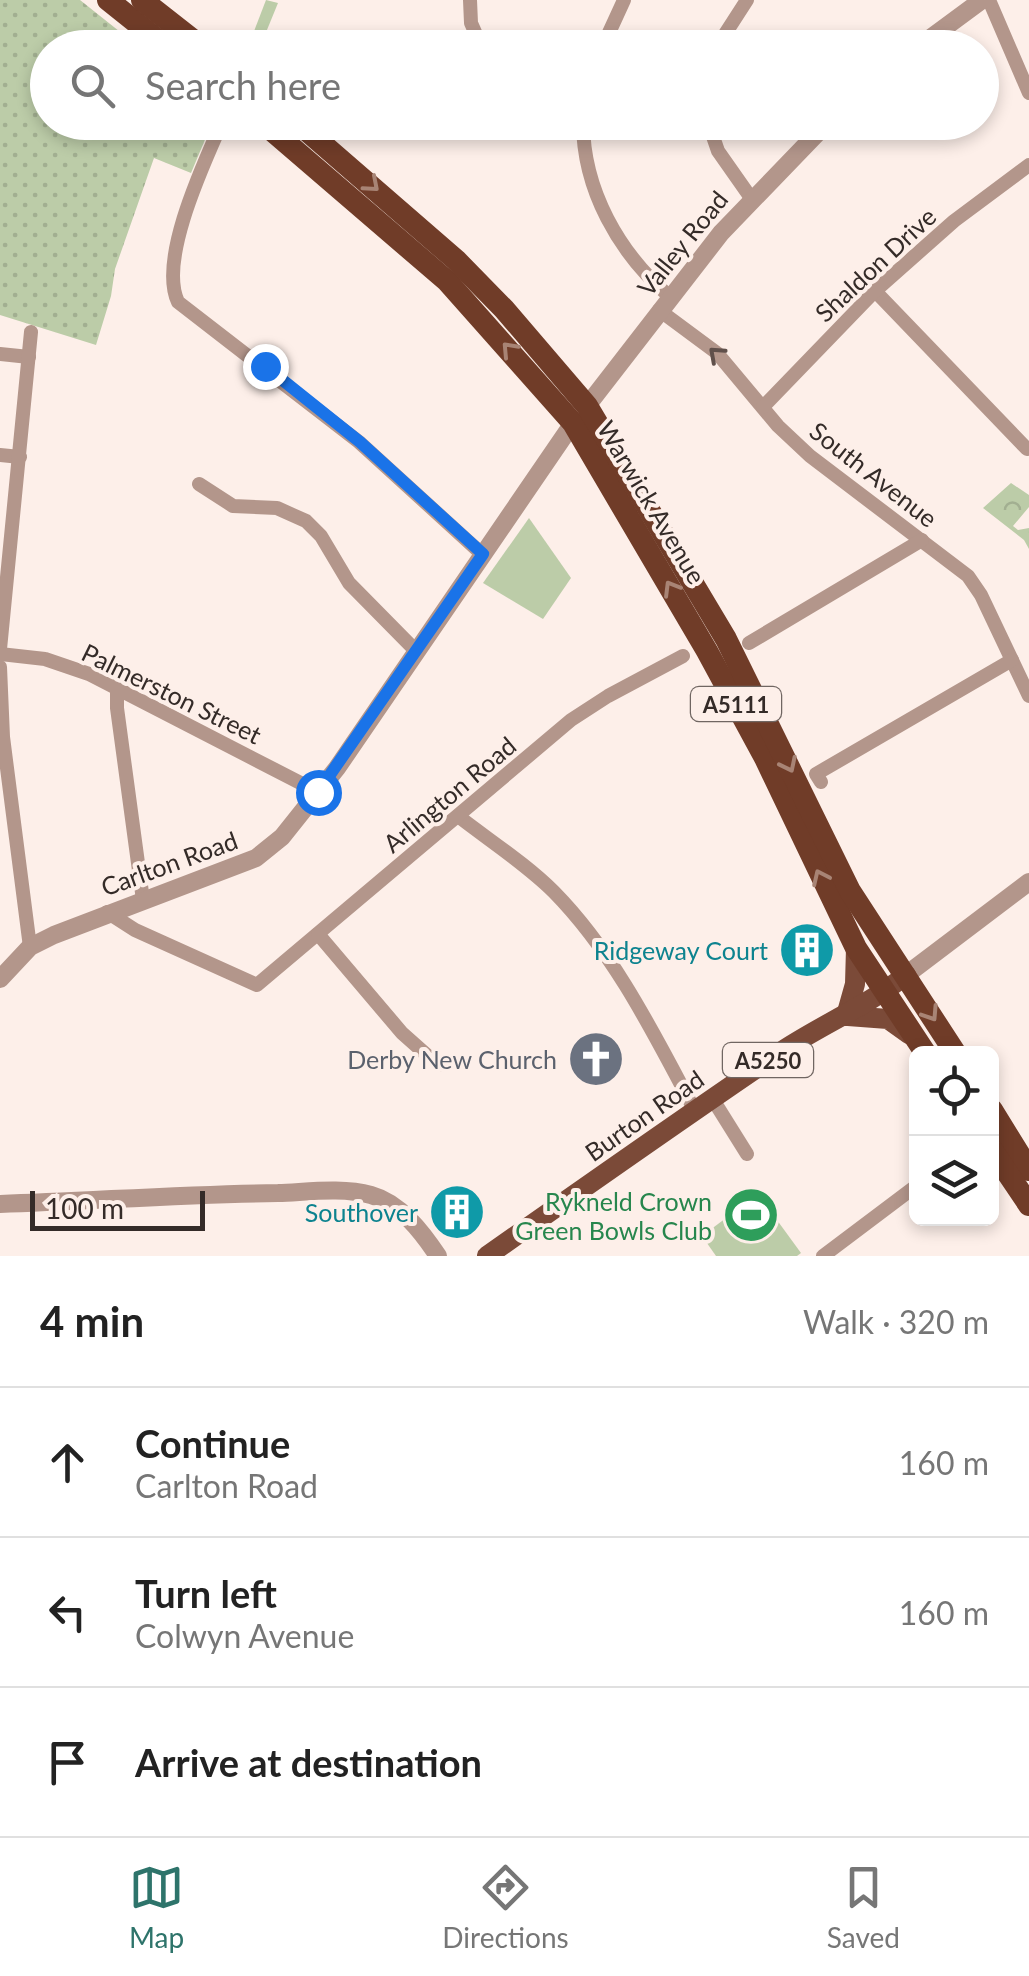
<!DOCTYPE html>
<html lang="en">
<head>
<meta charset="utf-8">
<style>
	body { margin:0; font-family:Lato,sans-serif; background:#f6f6f6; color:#222 }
	.controls { position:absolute; right:30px; bottom:30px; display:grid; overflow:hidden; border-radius:15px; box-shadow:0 5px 15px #0003 }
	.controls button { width:90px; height:90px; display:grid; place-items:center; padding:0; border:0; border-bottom:2px solid #e0e0e0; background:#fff; color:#222; font:50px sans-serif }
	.scale { position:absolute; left:30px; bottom:25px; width:175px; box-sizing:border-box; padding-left:10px; border:5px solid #342b28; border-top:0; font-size:28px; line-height:35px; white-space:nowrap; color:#342b28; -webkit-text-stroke:8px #fdefe9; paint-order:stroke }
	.stop { position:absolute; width:30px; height:30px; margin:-22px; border:8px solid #1a73e8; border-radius:50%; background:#fff }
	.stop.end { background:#1a73e8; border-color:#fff; box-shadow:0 2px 10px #0008 }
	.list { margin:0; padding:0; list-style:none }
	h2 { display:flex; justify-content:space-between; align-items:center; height:130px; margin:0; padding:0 40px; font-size:42px }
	h2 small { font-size:32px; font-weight:400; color:#767676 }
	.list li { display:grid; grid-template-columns:65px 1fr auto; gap:30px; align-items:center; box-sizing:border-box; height:150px; padding:0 40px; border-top:2px solid #e0e0e0 }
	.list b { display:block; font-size:38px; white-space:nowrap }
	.list p { margin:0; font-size:32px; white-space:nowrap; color:#767676 }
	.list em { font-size:32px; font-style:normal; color:#767676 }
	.icon { flex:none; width:55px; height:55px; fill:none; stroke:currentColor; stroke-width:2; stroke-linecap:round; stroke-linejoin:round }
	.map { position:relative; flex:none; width:1029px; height:1256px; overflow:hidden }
	.search { position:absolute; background:#fff; box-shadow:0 5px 15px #0003; left:30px; right:30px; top:30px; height:110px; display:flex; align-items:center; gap:25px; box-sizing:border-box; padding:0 35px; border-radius:55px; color:#767676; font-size:38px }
	.sheet { height:580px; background:#fff }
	nav { display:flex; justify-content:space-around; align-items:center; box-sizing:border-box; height:140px; border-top:2px solid #e0e0e0; background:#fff; font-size:28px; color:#767676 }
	nav a { display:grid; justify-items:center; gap:5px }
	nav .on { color:#2e746b }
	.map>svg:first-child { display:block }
	.grass { fill:#bccca8 }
	.forest { fill:url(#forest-crowns) }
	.park { fill:url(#park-dots) }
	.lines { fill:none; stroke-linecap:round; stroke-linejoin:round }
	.minor { stroke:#b3968b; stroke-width:14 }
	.tertiary { stroke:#b3968b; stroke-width:18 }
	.primary { stroke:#7b4a38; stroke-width:20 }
	.trunk { stroke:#703c28; stroke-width:22 }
	.oneway { stroke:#a88475 }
	.oneway2 { stroke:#60504b }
	.route { stroke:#1a73e8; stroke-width:12 }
	.labels { text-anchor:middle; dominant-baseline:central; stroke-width:8; stroke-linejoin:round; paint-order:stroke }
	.shield { fill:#fdefe9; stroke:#706662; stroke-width:2.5 }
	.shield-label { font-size:22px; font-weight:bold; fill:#342b28 }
	.street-label { font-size:25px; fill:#342b28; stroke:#fdefe9 }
	.culture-label { font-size:25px; fill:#0d838f; stroke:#fdefe9; text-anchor:end }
	.worship-label { font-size:25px; fill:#5b616d; stroke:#fdefe9; text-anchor:end }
	.leisure-label { font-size:25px; fill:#27864d; stroke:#fdefe9; text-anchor:end }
</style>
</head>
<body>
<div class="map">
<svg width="1029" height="1256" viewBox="0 0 1029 1256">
	<defs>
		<pattern id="forest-crowns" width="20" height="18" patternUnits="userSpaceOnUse" patternTransform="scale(2.5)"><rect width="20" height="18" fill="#bccca8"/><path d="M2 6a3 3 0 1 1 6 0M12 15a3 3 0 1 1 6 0" fill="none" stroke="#a2af91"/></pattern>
		<pattern id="park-dots" width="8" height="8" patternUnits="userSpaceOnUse" patternTransform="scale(2.5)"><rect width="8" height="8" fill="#bccca8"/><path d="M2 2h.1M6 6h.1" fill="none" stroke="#a2af91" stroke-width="1.8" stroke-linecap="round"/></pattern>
	</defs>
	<rect width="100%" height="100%" fill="#fdefe9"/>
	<g class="grass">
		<path d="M266,0L278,3L260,47H248Z"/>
		<path d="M529,518L571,578L543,619L483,583Z"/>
		<path d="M758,1194L801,1253L797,1256H716L702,1236Z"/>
	</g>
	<path class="forest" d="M1011,483L1029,495V507L1013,526L1018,530L1029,528V549L1024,540L983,508Z"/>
	<path class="park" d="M0,0H80L139,47L48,48V122L212,123L191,173L154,158L115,269L111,296L96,345L0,315Z"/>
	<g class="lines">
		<g class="minor">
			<path d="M470,0L471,23L482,48"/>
			<path d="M989,0L1029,93"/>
			<path d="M602,48L624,0"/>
			<path d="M716,48L747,0"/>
			<path d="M222,122C204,163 158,260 178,302L359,442L483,555"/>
			<path d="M583,122C583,190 619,253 669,296"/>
			<path d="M708,122L718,151L751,198"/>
			<path d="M875,291L1027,449"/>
			<path d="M659,310L717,353L778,426L810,456L968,576L981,595L1029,696"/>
			<path d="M0,354L29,357"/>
			<path d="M763,407L875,291L954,221L1029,165"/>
			<path d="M0,455L20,457"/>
			<path d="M199,484L233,506L277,508L306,521L321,536L349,583L417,652"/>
			<path d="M749,643L922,540"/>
			<path d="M0,649L31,332"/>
			<path d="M0,654L45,659L89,674L318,792"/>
			<path d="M0,667L3,737L30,947"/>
			<path d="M117,687V708L143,900"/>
			<path d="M821,782L816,774L1012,660"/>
			<path d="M458,816C490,841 526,864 554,892C615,954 655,1036 695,1111"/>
			<path d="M107,912L135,930L257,985L571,720L608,696L683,656"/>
			<path d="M318,934L402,1033L438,1065"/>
			<path d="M712,1098L747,1154"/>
			<path d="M823,1256L916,1186"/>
		</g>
		<g class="tertiary">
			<path d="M917,48L982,0"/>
			<path d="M587,406L721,233L828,122"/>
			<path d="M906,975L1029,882"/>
			<path d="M0,979L30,947L54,935L256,858L282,837L337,768L573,423"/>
			<path d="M0,1204C93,1201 185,1194 278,1193C308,1192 342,1187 371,1195C400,1203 422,1232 438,1256"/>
		</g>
		<g class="primary">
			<path d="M846,1016L855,984L856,948"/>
			<path d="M848,1016L888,1019L909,1034"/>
			<path d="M487,1256C585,1187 683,1118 782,1051C823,1024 867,1006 906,975"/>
		</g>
		<g class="trunk">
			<path d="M108,0L168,48"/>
			<path d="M142,0L203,48"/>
			<path d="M262,122L447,281L573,423L707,651L765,758L856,948L926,1054"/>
			<path d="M297,122L456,260L504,309L587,406L726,639L850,891L956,1054"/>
			<path d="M992,1110L1029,1170"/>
			<path d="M992,1150L1029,1205"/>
		</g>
	</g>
	<defs><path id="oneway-chevron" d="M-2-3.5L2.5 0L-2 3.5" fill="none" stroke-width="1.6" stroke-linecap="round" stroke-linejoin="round" transform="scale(2.5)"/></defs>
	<g class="oneway">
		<use href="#oneway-chevron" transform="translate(372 185) rotate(41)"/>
		<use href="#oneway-chevron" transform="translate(509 349) rotate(-133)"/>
		<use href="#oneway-chevron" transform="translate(671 588) rotate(-121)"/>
		<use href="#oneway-chevron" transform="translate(789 765) rotate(64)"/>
		<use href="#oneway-chevron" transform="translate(820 877) rotate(-115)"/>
		<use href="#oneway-chevron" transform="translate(931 1014) rotate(57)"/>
	</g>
	<use class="oneway2" href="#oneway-chevron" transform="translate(716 354) rotate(-138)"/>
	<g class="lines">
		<path class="route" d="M265,366L360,442L483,554L318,792"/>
	</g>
	<defs>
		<g id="building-disc" transform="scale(2.875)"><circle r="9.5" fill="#0f9aa8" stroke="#fdefe9"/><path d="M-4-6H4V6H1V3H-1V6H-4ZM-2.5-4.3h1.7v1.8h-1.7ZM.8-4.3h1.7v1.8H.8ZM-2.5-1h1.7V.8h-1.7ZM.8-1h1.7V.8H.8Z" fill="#fff"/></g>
		<g id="church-disc" transform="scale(2.875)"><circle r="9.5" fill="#6b7280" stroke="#fdefe9"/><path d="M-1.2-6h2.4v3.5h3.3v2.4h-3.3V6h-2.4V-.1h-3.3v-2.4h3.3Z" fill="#fff"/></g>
		<g id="stadium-disc" transform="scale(2.875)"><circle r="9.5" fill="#2e9e5b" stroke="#fdefe9"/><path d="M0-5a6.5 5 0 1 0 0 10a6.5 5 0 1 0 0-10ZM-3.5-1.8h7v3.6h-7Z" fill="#fff"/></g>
	</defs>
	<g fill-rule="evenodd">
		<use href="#building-disc" x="807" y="950"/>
		<use href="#church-disc" x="596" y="1059"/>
		<use href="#building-disc" x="457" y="1212"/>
		<use href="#stadium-disc" x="751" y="1215"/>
	</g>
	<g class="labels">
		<g class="shield">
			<rect x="691" y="687" width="90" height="34" rx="8"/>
			<rect x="723" y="1043" width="90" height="34" rx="8"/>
		</g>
		<g class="shield-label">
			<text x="736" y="704">A5111</text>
			<text x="768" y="1060">A5250</text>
		</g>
		<g class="street-label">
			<text transform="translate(682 243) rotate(-51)">Valley Road</text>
			<text transform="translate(875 264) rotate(-43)">Shaldon Drive</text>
			<text transform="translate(874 474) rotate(38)">South Avenue</text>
			<text transform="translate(652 502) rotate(59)">Warwick Avenue</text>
			<text transform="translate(172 693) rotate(26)">Palmerston Street</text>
			<text transform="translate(449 794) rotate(-40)">Arlington Road</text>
			<text transform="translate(169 863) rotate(-20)">Carlton Road</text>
			<text transform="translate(644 1115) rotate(-35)">Burton Road</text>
		</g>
		<g class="culture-label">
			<text x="768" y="950">Ridgeway Court</text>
			<text x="418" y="1212">Southover</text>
		</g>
		<g class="worship-label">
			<text x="557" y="1059">Derby New Church</text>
		</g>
		<g class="leisure-label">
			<text x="712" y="1201">Rykneld Crown<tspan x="712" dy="29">Green Bowls Club</tspan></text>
		</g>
	</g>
</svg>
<div class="controls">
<button><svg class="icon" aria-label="locate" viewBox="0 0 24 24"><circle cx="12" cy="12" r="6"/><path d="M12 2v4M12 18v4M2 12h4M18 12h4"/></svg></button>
<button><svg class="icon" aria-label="layers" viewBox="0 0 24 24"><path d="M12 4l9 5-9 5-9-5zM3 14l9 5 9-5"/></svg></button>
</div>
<div class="scale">100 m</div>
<div class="stop" style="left:318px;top:792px"></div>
<div class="stop end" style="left:265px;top:366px"></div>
<div class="search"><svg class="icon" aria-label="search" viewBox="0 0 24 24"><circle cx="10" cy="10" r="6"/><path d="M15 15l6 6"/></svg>Search here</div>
</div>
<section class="sheet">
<h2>4 min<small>Walk · 320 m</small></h2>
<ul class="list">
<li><svg class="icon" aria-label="ahead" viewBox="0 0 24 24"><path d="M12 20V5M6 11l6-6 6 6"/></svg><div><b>Continue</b><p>Carlton Road</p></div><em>160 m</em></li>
<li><svg class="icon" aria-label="left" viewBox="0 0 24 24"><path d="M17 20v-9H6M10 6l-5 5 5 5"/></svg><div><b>Turn left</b><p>Colwyn Avenue</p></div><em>160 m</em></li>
<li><svg class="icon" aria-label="arrive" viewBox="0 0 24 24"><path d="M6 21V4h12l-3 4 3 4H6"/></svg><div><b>Arrive at destination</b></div></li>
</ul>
</section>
<nav>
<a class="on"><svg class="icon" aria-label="map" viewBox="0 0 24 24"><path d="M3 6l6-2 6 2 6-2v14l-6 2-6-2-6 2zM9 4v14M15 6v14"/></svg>Map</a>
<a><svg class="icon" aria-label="directions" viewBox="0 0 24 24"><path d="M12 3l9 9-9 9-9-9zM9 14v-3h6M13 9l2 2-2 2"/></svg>Directions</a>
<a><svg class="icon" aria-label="saved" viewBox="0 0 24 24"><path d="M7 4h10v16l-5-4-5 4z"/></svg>Saved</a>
</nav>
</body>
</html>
